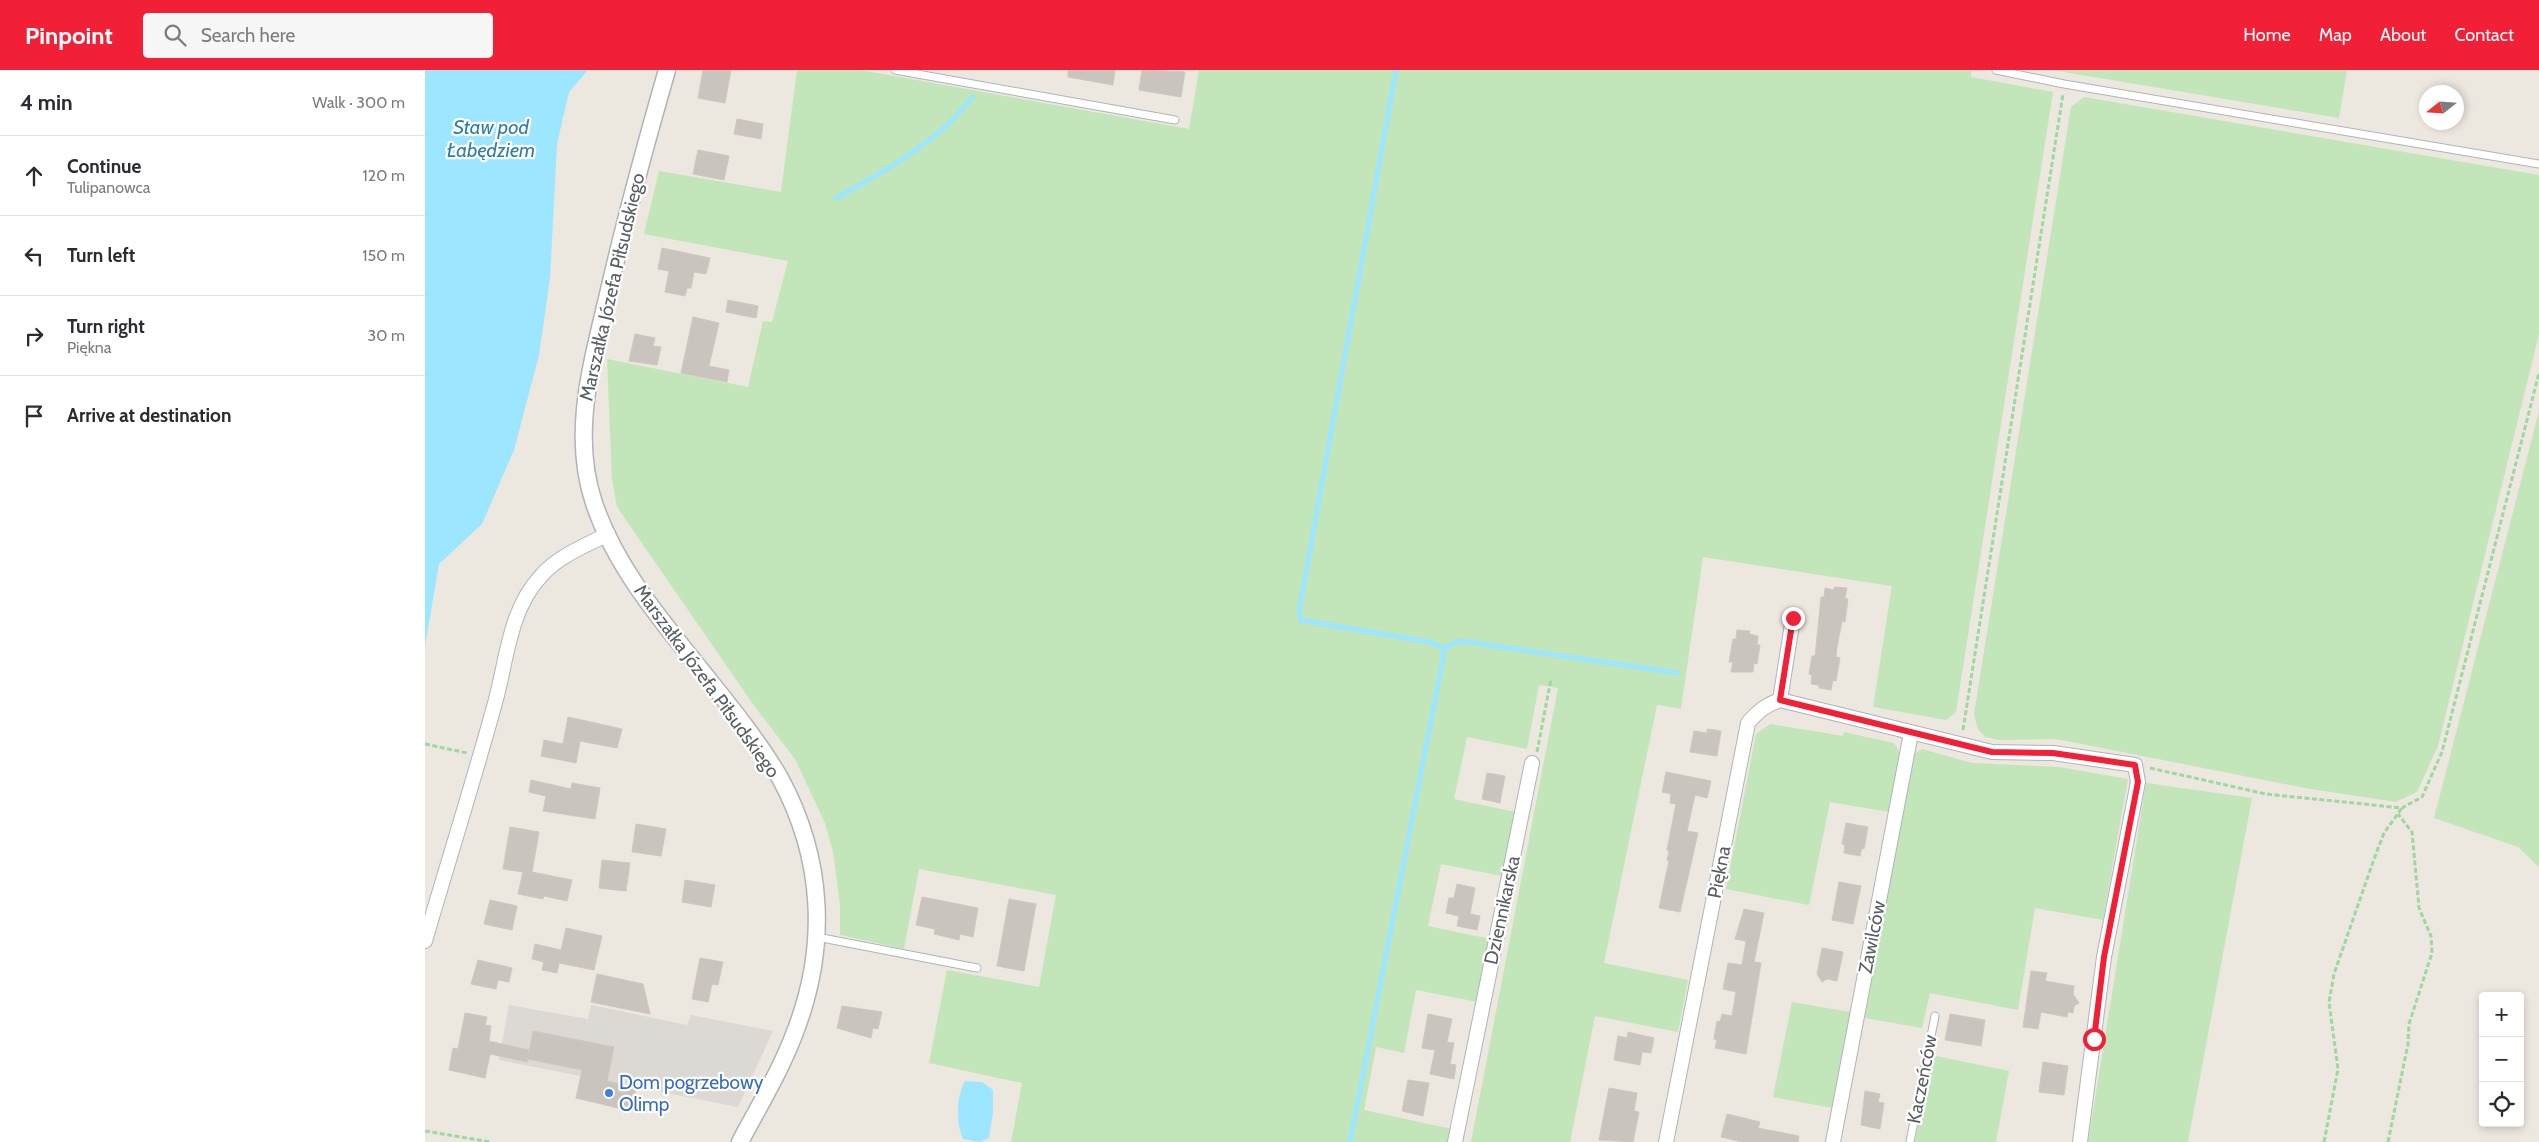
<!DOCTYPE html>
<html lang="en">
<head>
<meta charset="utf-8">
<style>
	body { margin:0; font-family:Cabin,sans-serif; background:#f7f7f7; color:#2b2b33 }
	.controls { position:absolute; right:15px; bottom:15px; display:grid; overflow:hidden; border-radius:5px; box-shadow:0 2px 8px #0003 }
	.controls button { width:45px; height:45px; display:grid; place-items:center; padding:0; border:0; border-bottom:1px solid #e1e1e2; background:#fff; color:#2b2b33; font:25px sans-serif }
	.compass { position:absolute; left:1994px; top:15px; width:45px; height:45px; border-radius:50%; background:#fff; box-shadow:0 2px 8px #0003; rotate:253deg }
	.stop { position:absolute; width:15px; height:15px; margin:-11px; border:4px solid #f12037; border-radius:50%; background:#fff }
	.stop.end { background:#f12037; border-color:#fff; box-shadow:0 1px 5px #0008 }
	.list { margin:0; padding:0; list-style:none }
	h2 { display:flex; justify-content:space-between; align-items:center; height:65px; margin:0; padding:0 20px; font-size:21px }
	h2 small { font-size:16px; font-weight:400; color:#7c7c81 }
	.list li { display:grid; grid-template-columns:32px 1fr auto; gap:15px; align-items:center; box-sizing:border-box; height:80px; padding:0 20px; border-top:1px solid #e1e1e2 }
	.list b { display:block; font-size:19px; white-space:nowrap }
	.list p { margin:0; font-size:16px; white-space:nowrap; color:#7c7c81 }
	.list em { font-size:16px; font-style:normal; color:#7c7c81 }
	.icon { flex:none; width:28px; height:28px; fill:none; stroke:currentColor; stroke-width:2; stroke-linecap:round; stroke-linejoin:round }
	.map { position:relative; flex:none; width:2114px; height:1072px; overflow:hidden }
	header { display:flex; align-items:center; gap:30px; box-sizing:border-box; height:70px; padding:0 25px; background:#f12037; color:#fff }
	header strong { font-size:24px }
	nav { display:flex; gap:28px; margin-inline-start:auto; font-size:18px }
	.search { width:350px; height:45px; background:#f7f7f7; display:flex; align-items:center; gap:12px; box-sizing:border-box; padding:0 18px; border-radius:5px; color:#7c7c81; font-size:19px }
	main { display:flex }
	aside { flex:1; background:#fff }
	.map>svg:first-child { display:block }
	.industrial { fill:#dcd9d4 }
	.green { fill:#c2e6b9 }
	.water { fill:#9ce6ff }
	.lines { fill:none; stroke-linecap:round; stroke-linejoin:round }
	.stream { stroke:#9ce6ff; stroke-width:5 }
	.building { fill:#c9c4be; stroke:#d1c7bd }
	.service-casing { stroke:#b0b4b8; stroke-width:9 }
	.minor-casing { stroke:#b0b4b8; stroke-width:16 }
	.tertiary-casing { stroke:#b0b4b8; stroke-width:19 }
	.path { stroke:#9cd8a0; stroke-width:3; stroke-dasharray:5 2.5; stroke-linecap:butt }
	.service { stroke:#fff; stroke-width:7 }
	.minor { stroke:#fff; stroke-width:14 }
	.tertiary { stroke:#fff; stroke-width:16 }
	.route { stroke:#f12037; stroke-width:6 }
	.shop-dot { fill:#3f7fe0; stroke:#fff; stroke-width:2 }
	.labels { text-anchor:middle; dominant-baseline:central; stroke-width:4.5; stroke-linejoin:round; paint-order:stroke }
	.street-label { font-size:19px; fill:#585e61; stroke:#fff }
	.shop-label { font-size:19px; fill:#366cbe; stroke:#fff; text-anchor:start }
	.water-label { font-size:20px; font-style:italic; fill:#327ea3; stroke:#fff }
</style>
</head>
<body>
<header>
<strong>Pinpoint</strong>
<div class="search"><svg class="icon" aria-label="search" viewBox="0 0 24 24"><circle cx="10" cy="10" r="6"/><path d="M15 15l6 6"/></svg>Search here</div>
<nav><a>Home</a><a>Map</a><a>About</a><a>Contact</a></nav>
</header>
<main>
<aside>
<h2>4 min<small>Walk · 300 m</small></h2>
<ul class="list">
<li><svg class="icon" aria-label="ahead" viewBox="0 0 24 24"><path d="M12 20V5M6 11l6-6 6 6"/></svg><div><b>Continue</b><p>Tulipanowca</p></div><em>120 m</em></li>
<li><svg class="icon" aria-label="left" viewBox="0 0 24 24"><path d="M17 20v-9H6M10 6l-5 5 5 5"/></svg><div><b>Turn left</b></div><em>150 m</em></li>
<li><svg class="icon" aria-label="right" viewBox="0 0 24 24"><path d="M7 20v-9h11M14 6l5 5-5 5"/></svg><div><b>Turn right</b><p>Piękna</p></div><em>30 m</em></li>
<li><svg class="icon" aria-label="arrive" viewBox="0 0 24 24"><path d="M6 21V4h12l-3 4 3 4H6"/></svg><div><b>Arrive at destination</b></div></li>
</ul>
</aside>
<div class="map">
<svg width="2114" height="1072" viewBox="0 0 2114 1072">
	<rect width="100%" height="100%" fill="#ece7df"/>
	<path class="industrial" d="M84,935L163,949L166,935L262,955L266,945L348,961L313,1037L74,990Z"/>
	<g class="green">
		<path d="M372,0H436L764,59L774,0H1547L1546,7L1628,22L1531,642L1521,650L1448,637L1467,516L1278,487L1256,639L1232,635L1179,893L1263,910L1253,962L1170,946L1145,1072H1046L1133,618L1114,615L1102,679L1042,667L1029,729L1090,742L1077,806L1016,794L1003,856L1065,869L1053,932L991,920L979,983L951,977L939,1040L1027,1059L1024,1072H586L597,1013L504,993L522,900L614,917L631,825L494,799L479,879L415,865V835L408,782L400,753L370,689L330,637L192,437L187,409L182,289L323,317L338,251L347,252L363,191L219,164L234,101L356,122Z"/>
		<path d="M1627,0H1922L1914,48Z"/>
		<path d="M1659,27L2114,105V264L2013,676L1992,722L1971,732L1880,718L1631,669L1574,670L1560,667L1553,659L1549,644L1646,37Z"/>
		<path d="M2114,341V797L2093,777L2009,748Z"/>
		<path d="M1345,654L1418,666L1419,662L1469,673L1475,683L1464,742L1405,732L1384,835L1301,819L1331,664Z"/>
		<path d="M1497,679L1547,693L1634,697L1703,709L1678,850L1610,838L1593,940L1505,923L1497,958L1440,948L1488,685Z"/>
		<path d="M1721,713L1827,728L1763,1072H1663Z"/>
		<path d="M1367,932L1425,942L1407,1038L1348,1027Z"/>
		<path d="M1506,985L1584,1001L1571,1072H1490Z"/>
	</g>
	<g class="water">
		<path d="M0,0H163L144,22L132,74L125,208L114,285L89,380L57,454L14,494L0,576Z"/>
		<path d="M540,1011L557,1012L568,1020V1043L564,1068L555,1072L538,1069C531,1053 531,1027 540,1011Z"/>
	</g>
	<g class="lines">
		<g class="stream">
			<path d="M411,128C449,107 489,85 522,55C531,47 539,36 548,27"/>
			<path d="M1018,579L1034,571L1043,572L1253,603"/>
			<path d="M925,1072L1019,583C1017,574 1007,573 998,571L876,550L874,541L971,0"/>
		</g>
	</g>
	<g class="building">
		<path d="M278,0H306L300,33L273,28Z"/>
		<path d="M643,0H690L688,15L643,7Z"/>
		<path d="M717,0L760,2L756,27L714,20Z"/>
		<path d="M312,49L338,54L336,69L309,64Z"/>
		<path d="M273,80L304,86L299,110L268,104Z"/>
		<path d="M237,178L285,188L281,204L269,202L266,218H262L260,226L240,222L244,201L233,199Z"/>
		<path d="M303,230L333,236L331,248L301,242Z"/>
		<path d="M268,247L294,253L284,296L304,300L302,312L256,303Z"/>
		<path d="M210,264L230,268L228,276L236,277L232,295L204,291Z"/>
		<path d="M1409,517L1422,518L1420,528L1423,529L1420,552L1417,551L1412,577L1411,587L1415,588L1411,611L1408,610L1406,620L1394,618V615L1386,614L1387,605L1384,604L1387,586H1390L1391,577L1396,527H1399L1400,518L1409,520Z"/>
		<path d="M1312,560L1325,561L1324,564L1333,566L1332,575H1335L1332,594L1329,593L1328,602H1306L1308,592H1304L1308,569H1311Z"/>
		<path d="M143,647L197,659L192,678L155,671L151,693L116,686L119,670L138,674Z"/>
		<path d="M1282,659L1296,661L1292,686L1265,682L1269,661L1282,663Z"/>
		<path d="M1241,702L1286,711L1282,728L1270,725L1262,761L1273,763L1255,842L1234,838L1244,791L1242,790L1244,781L1242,780L1251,734L1245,733L1246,724L1237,722Z"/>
		<path d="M1062,703L1080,706L1075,733L1057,729Z"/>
		<path d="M106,710L146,719L147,713L175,718L170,749L118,741L121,726L104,722Z"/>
		<path d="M1421,753L1443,757L1439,779L1437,778L1435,786L1419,783L1420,775L1417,774Z"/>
		<path d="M211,754L241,759L236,786L207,782Z"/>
		<path d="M85,757L114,762L107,802L147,810L142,831L119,826L118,829L93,824L98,802L78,799Z"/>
		<path d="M177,790L205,793L201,821L174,818Z"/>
		<path d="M260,810L290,815L286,837L257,832Z"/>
		<path d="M1414,812L1436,816L1428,854L1407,850Z"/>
		<path d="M1032,814L1050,818L1045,844L1055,846L1052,860L1032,856L1034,846L1021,843L1024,828H1029Z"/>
		<path d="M497,827L553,838L548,867L535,864L534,870L509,864L510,859L491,855Z"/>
		<path d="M584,829L611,834L599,901L572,896Z"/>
		<path d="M65,830L92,836L87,860L59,854Z"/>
		<path d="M1319,839L1339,843L1329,892L1336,893L1321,984L1290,978L1292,970L1289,969L1292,951L1295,952L1297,944L1307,946L1311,922L1298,919L1303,893L1317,895L1321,871L1310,869Z"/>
		<path d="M141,858L177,866L169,900L134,893L132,903L117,900L119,892L107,889L110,874L136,880Z"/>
		<path d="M1397,878L1418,882L1412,911L1402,909L1397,912L1392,904Z"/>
		<path d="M275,888L298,892L293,915L287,914L283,932L267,929Z"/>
		<path d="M53,890L87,898L84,912L73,910L71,919L46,914Z"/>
		<path d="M1606,901L1622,903L1620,911L1649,916L1648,924L1654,933L1649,936L1648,943L1643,942L1642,947L1616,942L1613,959L1598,957Z"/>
		<path d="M172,904L218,914L225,944L166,932Z"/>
		<path d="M417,936L457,942L453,959L448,958L446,968L412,958Z"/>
		<path d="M40,943L62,947L60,955L66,956L64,971L104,980L102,992L65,984L60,1008L24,1000L28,978L33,979Z"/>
		<path d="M1003,944L1027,949L1022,972L1029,973L1025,994L1031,995L1029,1009L1005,1004L1010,980L997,978Z"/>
		<path d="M1525,944L1560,950L1556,976L1520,970Z"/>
		<path d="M108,961L189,977L182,1011L211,1018L206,1041L151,1028L157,1000L103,989Z"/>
		<path d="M1203,962L1229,968L1226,983L1217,982L1215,995L1189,990L1193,966L1202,968Z"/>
		<path d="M1618,992L1643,996L1639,1025L1614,1022Z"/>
		<path d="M983,1010L1004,1013L998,1046L977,1041Z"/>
		<path d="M1184,1018L1212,1023L1209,1041L1214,1042L1208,1072L1174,1070Z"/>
		<path d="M1440,1021L1455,1024L1453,1032L1459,1033L1455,1059L1436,1055Z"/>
		<path d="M1302,1044L1335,1052L1333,1058L1374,1066L1373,1072H1317L1296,1067Z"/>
	</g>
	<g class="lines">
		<g class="service-casing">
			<g id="service">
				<path d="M470,0L750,50"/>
				<path d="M1571,0L1639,14L2114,94"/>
				<path d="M392,867L552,898"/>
				<path d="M1485,1072L1510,946"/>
			</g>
		</g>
		<g class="minor-casing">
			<g id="minor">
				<path d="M1355,630L1567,682L1628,683L1710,695L1713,712L1679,887L1655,1072"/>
				<path d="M1355,630L1368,548"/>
				<path d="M0,871C23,792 48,713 70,633C82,590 84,540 116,506C133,486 160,476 183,464"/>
				<path d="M1030,1072L1107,693"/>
				<path d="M1241,1072L1323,653C1333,641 1341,635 1355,630"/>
				<path d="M1408,1072L1486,663"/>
			</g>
		</g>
		<g class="tertiary-casing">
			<path id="tertiary" d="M242,0C221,73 201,146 184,220C168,290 145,362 169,433C190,496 235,549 276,600C303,634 333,670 355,708C399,789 403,877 370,962C356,1000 334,1036 315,1072"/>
		</g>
		<g class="path">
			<path d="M1538,660L1638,24"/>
			<path d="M0,674L42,683"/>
			<path d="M1112,682L1126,609"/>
			<path d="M1725,698L1841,724L1977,738L1997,727L2017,682L2114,303"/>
			<path d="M0,1061L66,1072"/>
			<path d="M1899,1072L1913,999L1904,932L1909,904L1949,789L1959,763L1977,738"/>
			<path d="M1963,1072L1983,974L1984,954L2007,883L2006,866L1994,838L1987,762L1973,744"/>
		</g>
		<use href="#service" class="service"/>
		<use href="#minor" class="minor"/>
		<use href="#tertiary" class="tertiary"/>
	</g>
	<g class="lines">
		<path class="route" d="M1368,548L1355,630L1567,682L1628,683L1710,695L1713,712L1679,887L1669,969"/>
	</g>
	<circle class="shop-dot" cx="184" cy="1023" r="5"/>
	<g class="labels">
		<g class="street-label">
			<text transform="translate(187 217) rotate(-77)">Marszałka Józefa Piłsudskiego</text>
			<text transform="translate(282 611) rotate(54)">Marszałka Józefa Piłsudskiego</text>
			<text transform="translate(1294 802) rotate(-79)">Piękna</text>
			<text transform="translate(1077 840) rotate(-78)">Dziennikarska</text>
			<text transform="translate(1447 867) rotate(-79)">Zawilców</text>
			<text transform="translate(1497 1009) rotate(-79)">Kaczeńców</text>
		</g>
		<g class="shop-label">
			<text x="194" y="1012">Dom pogrzebowy<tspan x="194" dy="22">Olimp</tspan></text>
		</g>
		<g class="water-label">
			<text x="66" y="57">Staw pod<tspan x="66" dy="23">Łabędziem</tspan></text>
		</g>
	</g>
</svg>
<div class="controls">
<button>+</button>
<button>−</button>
<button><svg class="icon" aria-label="locate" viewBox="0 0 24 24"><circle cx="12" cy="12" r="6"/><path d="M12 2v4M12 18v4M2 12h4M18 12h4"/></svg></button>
</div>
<svg class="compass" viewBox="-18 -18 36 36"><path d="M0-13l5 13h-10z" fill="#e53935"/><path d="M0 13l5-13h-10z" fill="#7c7c81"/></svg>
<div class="stop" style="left:1669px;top:969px"></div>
<div class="stop end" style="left:1368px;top:548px"></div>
</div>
</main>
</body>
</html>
